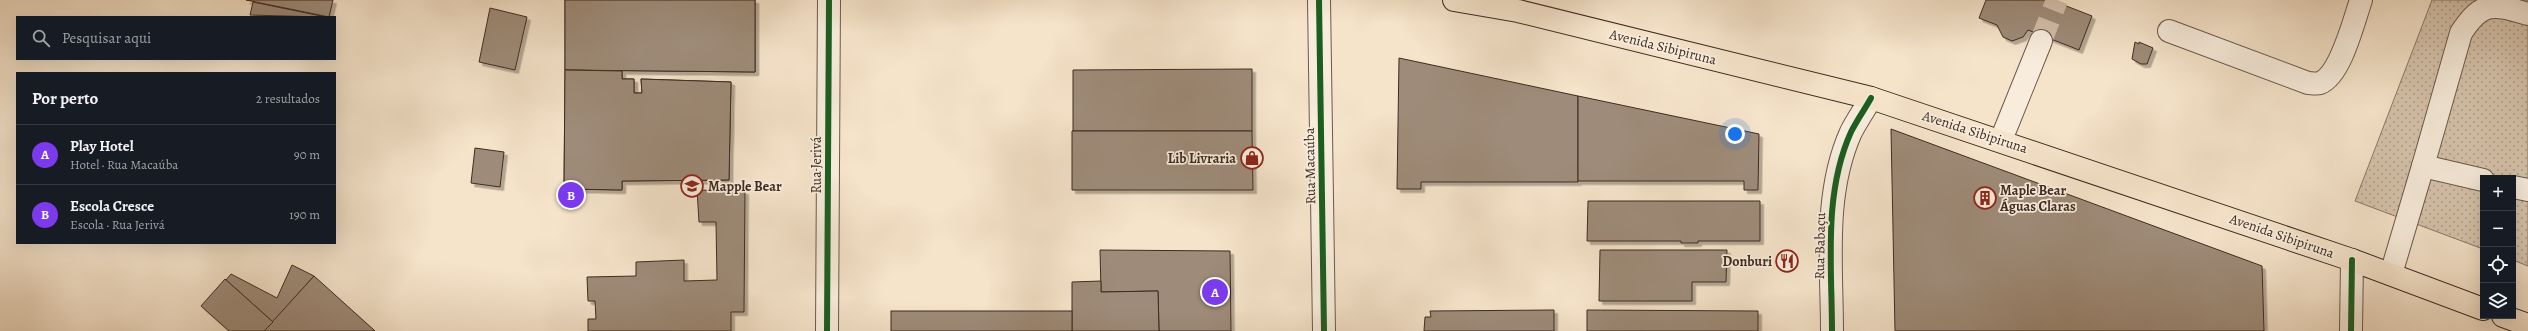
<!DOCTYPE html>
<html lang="pt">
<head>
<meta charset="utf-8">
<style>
	body { margin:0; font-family:Alegreya,serif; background:#242831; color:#f1f3f6 }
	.controls { position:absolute; right:12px; bottom:12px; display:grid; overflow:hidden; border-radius:0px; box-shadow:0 4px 16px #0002 }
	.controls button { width:36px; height:36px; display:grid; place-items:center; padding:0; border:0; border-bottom:1px solid #363941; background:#171b24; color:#f1f3f6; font:20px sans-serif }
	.you { position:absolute; left:1735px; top:134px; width:14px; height:14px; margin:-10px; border:3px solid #fff; border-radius:50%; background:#1a73e8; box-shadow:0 0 0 6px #1a73e833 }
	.badge { display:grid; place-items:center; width:26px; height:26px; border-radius:50%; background:#7c3aed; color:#fff; font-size:13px; font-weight:700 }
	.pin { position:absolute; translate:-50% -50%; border:2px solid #fff; box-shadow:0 1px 4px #0006 }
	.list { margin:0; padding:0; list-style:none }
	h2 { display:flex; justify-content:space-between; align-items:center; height:52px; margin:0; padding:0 16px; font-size:17px }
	h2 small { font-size:13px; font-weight:400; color:#9ea1a6 }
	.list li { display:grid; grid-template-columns:26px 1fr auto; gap:12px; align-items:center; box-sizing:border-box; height:60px; padding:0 16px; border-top:1px solid #363941 }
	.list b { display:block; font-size:15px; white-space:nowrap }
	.list p { margin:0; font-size:13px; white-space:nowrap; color:#9ea1a6 }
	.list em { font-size:13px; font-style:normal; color:#9ea1a6 }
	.icon { flex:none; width:22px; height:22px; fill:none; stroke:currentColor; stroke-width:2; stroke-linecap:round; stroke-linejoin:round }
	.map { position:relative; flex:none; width:2528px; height:331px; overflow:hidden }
	.search { position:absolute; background:#171b24; box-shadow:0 4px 16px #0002; left:16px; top:16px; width:320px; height:44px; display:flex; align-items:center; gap:10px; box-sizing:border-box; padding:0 14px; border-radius:0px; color:#9ea1a6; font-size:15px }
	.panel { position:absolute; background:#171b24; box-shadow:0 4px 16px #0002; left:16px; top:72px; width:320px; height:172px; border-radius:0px }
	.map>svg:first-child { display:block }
	.green { fill:url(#green-dots); stroke:#8a7868 }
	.building { fill:#9e8b79; stroke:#3f2b22; filter:url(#shadow) }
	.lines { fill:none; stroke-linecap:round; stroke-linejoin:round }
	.minor-tunnel { stroke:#d1bea8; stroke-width:22; stroke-dasharray:22 11; stroke-linecap:butt }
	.minor-casing { stroke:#6c594c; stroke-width:24 }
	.major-casing { stroke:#3f2b22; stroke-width:24 }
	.minor { stroke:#f8eddd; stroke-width:22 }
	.major { stroke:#f5e3ca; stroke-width:22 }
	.cycleway-casing { stroke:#f8eddd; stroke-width:8 }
	.cycleway { stroke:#1b5e20; stroke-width:6 }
	.labels { text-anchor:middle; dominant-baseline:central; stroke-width:3.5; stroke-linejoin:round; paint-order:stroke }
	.street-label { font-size:14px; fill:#3f2b22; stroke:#f8eddd }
	.poi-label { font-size:14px; font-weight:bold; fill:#3f2b22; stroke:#f8eddd; text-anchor:end }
</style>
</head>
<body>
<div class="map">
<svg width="2528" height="331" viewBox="0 0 2528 331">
	<defs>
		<pattern id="green-dots" width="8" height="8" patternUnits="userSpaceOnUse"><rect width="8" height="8" fill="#d6c4ad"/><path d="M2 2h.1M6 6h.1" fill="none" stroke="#af9f8c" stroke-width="1.8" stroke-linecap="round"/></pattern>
		<filter id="shadow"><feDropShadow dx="3.5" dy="3.5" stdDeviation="0" flood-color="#0004"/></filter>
	</defs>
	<rect width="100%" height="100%" fill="#f5e3ca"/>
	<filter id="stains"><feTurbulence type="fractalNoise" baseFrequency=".005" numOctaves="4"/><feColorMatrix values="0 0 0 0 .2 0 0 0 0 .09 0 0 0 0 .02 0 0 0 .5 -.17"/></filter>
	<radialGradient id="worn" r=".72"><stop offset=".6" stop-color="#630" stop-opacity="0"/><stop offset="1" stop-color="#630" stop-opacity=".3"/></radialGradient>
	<path class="green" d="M2432,0H2528V266L2513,260V178H2483V249L2355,201Z"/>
	<g class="building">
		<path d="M246,0H333L329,17Z"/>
		<path d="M565,0H755V72L565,70Z"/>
		<path d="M565,0H755V72L565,70Z"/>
		<path d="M1986,0H2051L2092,16L2079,50L2028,30L2023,37L2012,41L2003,37L1997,25L1979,18Z"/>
		<path d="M253,2L321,16V17L250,15Z"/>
		<path d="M490,8L527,17L515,70L479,62Z"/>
		<path d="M2135,42L2139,44V42L2153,48L2147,64H2141L2132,59Z"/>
		<path d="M1399,58L1578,96V182H1421V189H1397Z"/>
		<path d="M1252,69V131H1073V70Z"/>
		<path d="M565,70L622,71V79H634V93H642L641,79L731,82L729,180L622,181V190L564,189Z"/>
		<path d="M565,70L622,71V79H634V93H642L641,79L731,82L729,180L622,181V190L564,189Z"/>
		<path d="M1578,96L1759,134L1758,190H1744V181H1578Z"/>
		<path d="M1891,129L2262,266L2264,331H1895Z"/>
		<path d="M1072,131H1252L1253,190H1072Z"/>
		<path d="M475,148L504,152L500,187L471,183Z"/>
		<path d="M697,190L745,191L744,312H731V331H588V319H596L595,301H588L587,277L636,276V262L684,260V281L717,280L716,222H699Z"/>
		<path d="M1588,201H1760V241H1698V243H1681V241H1587Z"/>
		<path d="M1100,250L1230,251L1231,331H1159L1158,291L1101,292Z"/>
		<path d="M1600,250H1727L1726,282H1692V301H1599Z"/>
		<path d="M292,265L314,276L273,322L226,280L231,274L277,298Z"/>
		<path d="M314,276L375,331H264Z"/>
		<path d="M225,279L273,322L264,331H229L201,306Z"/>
		<path d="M1101,281V292L1158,291L1159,331H1072V282Z"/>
		<path d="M1554,310V331H1424L1425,317H1431L1430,311Z"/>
		<path d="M1587,310L1758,311V331H1587Z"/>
		<rect x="891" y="311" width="181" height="20"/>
	</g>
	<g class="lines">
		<path class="minor-tunnel" d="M2041,41L2057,0"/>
		<g class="minor-casing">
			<g id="minor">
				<path d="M1319,0L1324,331"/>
				<path d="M2169,31L2308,83C2311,83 2317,84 2320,83C2341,75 2354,20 2361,0"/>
				<path d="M2001,140L2041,41"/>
				<path d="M2483,180L2423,166L2461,33C2482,0 2494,4 2528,14"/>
				<path d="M2513,187L2528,190"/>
				<path d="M2391,274L2423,166"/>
				<path d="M827,331L829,0"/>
				<path d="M1832,331C1832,266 1823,194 1851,132C1857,120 1865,109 1871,98"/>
				<path d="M2351,331L2352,260"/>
			</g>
		</g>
		<g class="major-casing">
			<g id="major">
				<path d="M1454,0L1518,11L1871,98L2352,260L2483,309"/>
				<path d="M2503,316L2528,325"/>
			</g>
		</g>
		<use href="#minor" class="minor"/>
		<use href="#major" class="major"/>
		<g class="cycleway-casing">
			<g id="cycleway">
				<path d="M1319,0L1324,331"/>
				<path d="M827,331L829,0"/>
				<path d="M1832,331C1832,266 1823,194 1851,132C1857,120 1865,109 1871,98"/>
				<path d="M2351,331L2352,260"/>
			</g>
		</g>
		<use href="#cycleway" class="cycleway"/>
	</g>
	<defs>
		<g id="shop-ring" transform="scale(1.15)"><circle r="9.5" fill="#f8eddd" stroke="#8f2418" stroke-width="1.5"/><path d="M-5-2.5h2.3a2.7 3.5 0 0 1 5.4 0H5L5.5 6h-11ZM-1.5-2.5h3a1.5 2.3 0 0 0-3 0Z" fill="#8f2418"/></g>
		<g id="school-ring" transform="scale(1.15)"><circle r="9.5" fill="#f8eddd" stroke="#8f2418" stroke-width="1.5"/><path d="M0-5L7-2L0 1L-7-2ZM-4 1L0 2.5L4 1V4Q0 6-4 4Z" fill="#8f2418"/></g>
		<g id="building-ring" transform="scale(1.15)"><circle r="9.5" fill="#f8eddd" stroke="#8f2418" stroke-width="1.5"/><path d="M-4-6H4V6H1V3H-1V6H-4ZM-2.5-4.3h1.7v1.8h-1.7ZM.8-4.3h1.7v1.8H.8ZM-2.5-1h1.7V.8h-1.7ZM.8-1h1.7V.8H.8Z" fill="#8f2418"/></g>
		<g id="restaurant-ring" transform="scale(1.15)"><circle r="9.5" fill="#f8eddd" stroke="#8f2418" stroke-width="1.5"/><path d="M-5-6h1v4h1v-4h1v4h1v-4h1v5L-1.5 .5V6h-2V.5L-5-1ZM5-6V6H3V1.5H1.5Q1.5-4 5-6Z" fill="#8f2418"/></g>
	</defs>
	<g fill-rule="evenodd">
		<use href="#shop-ring" x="1252" y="158"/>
		<use href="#school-ring" x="692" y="186"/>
		<use href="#building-ring" x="1985" y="198"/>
		<use href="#restaurant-ring" x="1787" y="261"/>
	</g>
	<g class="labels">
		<g class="street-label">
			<text transform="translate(1663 47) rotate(14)">Avenida Sibipiruna</text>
			<text transform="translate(1975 132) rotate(18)">Avenida Sibipiruna</text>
			<text transform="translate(816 165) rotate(-90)">Rua Jerivá</text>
			<text transform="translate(1310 166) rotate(-91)">Rua Macaúba</text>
			<text transform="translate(2282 236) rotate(19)">Avenida Sibipiruna</text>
			<text transform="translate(1820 246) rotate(-89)">Rua Babaçu</text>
		</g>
		<g class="poi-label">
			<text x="1236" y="158">Lib Livraria</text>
			<text x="708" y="186" text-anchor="start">Mapple Bear</text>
			<text x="2000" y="190" text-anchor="start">Maple Bear<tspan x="2000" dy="16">Águas Claras</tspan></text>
			<text x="1772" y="261">Donburi</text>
		</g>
	</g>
	<rect width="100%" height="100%" filter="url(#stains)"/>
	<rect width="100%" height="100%" fill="url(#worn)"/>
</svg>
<div class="controls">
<button>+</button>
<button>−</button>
<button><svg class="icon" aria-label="locate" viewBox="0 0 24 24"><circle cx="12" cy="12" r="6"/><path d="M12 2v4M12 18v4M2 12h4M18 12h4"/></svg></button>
<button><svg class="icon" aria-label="layers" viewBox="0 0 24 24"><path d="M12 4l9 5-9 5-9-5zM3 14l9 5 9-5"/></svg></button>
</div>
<div class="you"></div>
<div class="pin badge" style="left:1215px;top:292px">A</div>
<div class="pin badge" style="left:571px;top:195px">B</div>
<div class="search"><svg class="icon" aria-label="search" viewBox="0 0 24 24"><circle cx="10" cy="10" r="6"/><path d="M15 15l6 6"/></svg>Pesquisar aqui</div>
<section class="panel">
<h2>Por perto<small>2 resultados</small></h2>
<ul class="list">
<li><span class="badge">A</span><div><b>Play Hotel</b><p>Hotel · Rua Macaúba</p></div><em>90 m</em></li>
<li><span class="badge">B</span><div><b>Escola Cresce</b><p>Escola · Rua Jerivá</p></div><em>190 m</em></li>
</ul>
</section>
</div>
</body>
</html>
